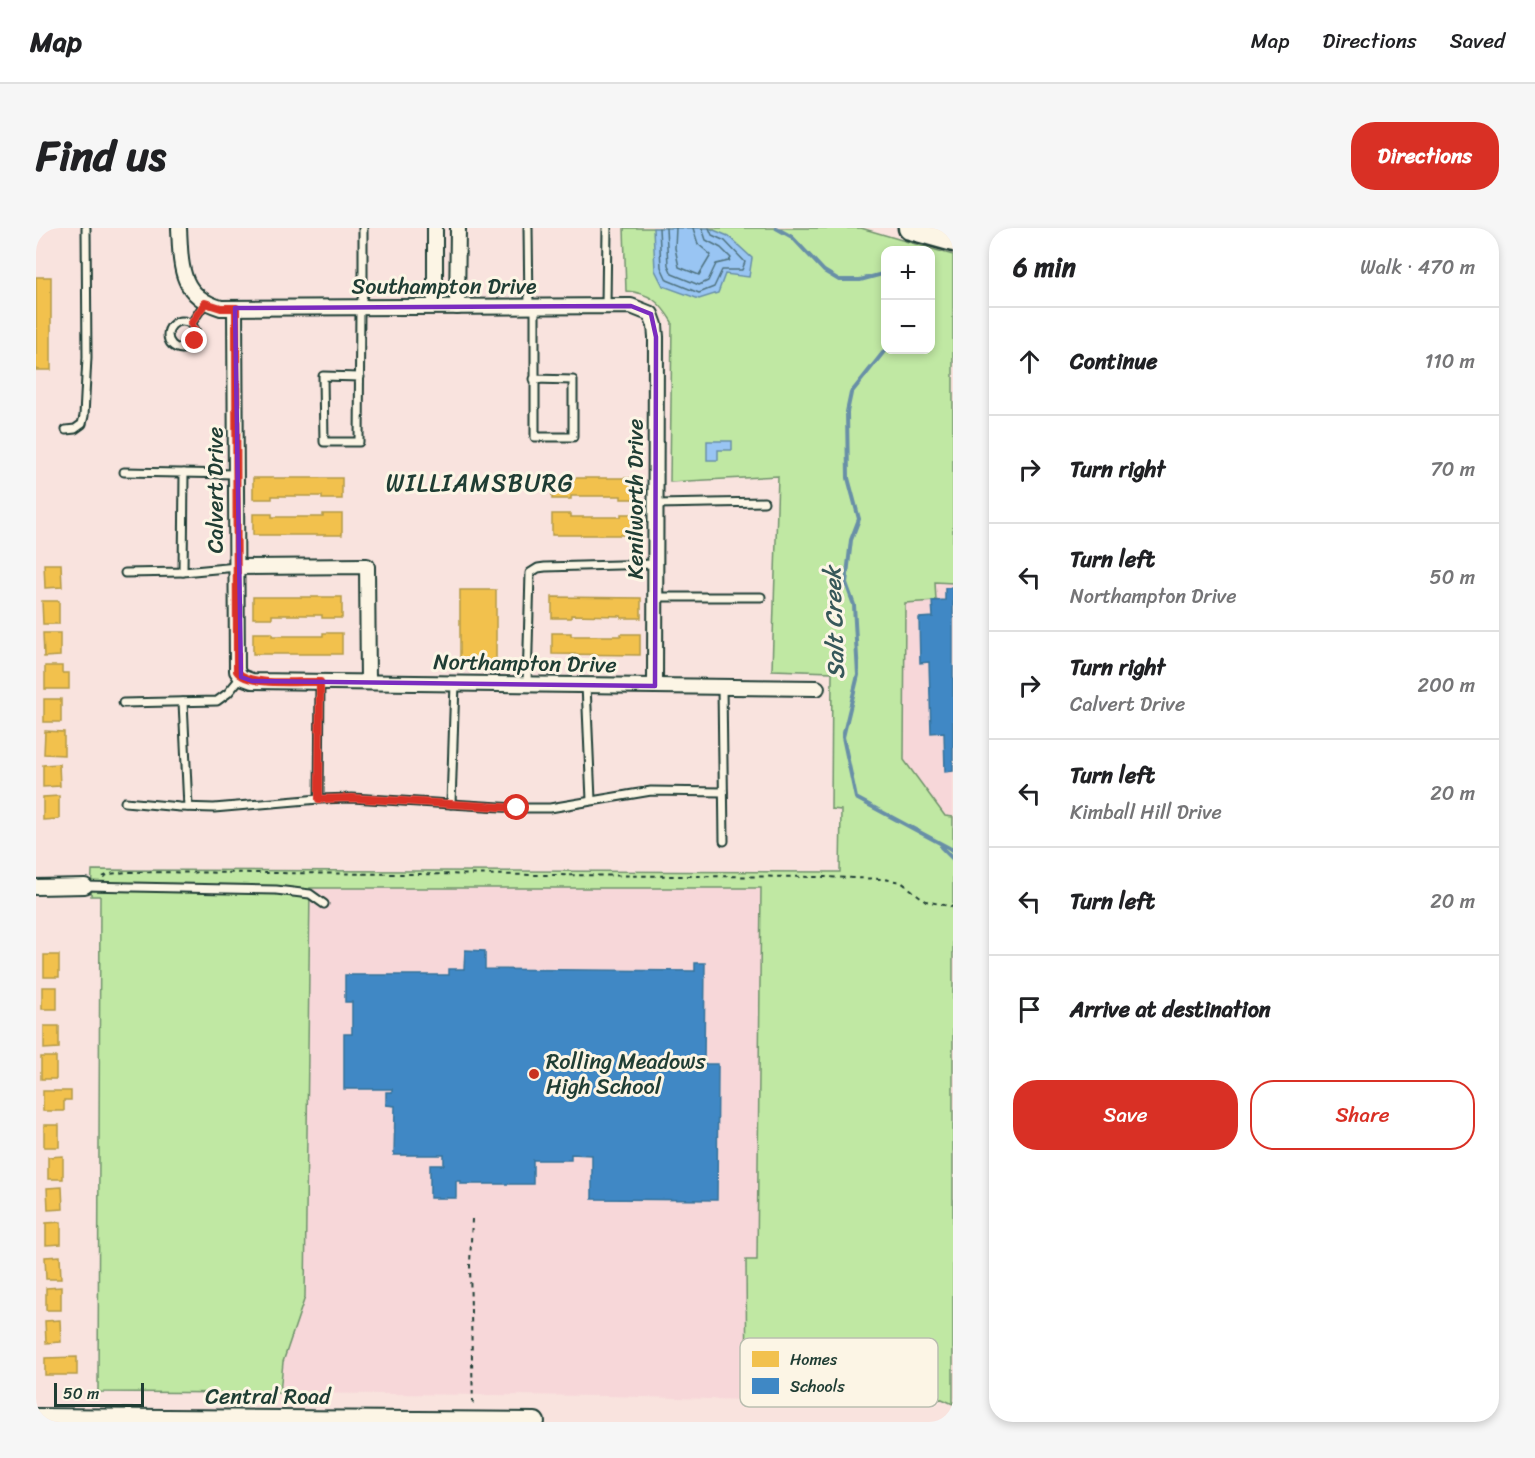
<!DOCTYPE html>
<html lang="en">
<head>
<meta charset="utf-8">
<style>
	body { margin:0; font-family:Sriracha,sans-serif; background:#f6f6f6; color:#202124 }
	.controls { position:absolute; right:18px; top:18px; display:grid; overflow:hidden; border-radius:12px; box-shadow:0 3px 9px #0003 }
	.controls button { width:54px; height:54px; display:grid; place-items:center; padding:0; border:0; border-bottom:2px solid #e0e0e0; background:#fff; color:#202124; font:30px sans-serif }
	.scale { position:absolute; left:18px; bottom:15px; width:90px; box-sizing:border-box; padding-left:6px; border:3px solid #1f3d34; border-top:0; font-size:16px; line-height:21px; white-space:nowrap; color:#1f3d34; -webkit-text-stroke:4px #fcf5e5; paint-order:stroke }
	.stop { position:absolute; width:18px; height:18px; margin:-14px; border:4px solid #d93025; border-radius:50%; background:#fff }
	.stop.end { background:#d93025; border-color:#fff; box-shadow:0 2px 6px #0008 }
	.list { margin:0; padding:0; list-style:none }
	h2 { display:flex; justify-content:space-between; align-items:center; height:78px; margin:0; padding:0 24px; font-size:26px }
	h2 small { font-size:20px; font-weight:400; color:#757577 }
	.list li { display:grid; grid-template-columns:39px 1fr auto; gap:18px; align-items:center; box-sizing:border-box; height:108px; padding:0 24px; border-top:2px solid #e0e0e0 }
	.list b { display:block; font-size:22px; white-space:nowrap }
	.list p { margin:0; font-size:20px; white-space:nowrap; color:#757577 }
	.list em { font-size:20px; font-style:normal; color:#757577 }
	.actions { display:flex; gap:12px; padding:18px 24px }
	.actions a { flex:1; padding:14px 0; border:2px solid #d93025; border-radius:24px; text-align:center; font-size:21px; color:#d93025 }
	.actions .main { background:#d93025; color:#fff }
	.icon { flex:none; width:33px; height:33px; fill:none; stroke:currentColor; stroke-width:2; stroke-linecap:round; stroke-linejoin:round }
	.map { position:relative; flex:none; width:917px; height:1194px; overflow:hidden; border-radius:24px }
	header { display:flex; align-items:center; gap:36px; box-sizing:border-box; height:84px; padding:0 30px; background:#fff; border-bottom:2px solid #e0e0e0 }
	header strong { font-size:28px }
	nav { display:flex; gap:33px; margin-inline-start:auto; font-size:21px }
	.intro { display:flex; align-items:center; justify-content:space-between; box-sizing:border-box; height:144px; padding:0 36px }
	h1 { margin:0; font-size:42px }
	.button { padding:15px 27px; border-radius:24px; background:#d93025; color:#fff; font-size:21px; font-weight:700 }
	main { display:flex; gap:36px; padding:0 36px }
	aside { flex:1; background:#fff; border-radius:24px; box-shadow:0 3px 9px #0003 }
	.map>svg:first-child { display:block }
	.built { fill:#f7d7d9 }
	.green { fill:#c0e8a3; stroke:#70926c; stroke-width:1.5; fill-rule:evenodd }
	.water { fill:#99c5f3; stroke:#688fa7; stroke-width:1.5 }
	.homes { fill:#f2c14e; stroke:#b39946; stroke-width:1.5 }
	.schools { fill:#3f88c5; stroke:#35729a; stroke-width:1.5 }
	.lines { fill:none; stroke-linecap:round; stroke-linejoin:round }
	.shore { stroke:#507380; stroke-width:1.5 }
	.stream { stroke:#688fa7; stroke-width:4 }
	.service-casing { stroke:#1f3d34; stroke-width:11 }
	.minor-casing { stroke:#1f3d34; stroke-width:18 }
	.tertiary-casing { stroke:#1f3d34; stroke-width:22 }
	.primary-casing { stroke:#1f3d34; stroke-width:27 }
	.path { stroke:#1f3d34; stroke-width:2; stroke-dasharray:4.5 4.5; stroke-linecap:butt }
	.service { stroke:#fcf5e5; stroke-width:7 }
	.minor { stroke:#fcf5e5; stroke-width:14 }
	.tertiary { stroke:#fcf5e5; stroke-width:18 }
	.primary { stroke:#fcf5e5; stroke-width:22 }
	.route { stroke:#d93025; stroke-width:8 }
	.marked { fill:none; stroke:#7b2cbf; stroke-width:4.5; stroke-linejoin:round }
	.poi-dot { fill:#c8321e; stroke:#fcf5e5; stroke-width:2 }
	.labels { text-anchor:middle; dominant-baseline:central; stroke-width:6; stroke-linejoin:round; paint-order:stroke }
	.street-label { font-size:22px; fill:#1f3d34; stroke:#fcf5e5 }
	.poi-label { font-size:22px; fill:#1f3d34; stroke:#fcf5e5; text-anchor:start }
	.neighbourhood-label { font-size:24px; letter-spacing:1.5px; fill:#1f3d34; stroke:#fcf5e5 }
	.water-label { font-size:24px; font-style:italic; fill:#37585a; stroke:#fcf5e5 }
	.key { fill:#fcf5e5; stroke:#babeb0; stroke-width:1.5 }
	.key-label { font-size:16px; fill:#1f3d34 }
</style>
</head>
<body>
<header>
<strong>Map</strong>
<nav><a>Map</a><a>Directions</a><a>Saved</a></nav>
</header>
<div class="intro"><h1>Find us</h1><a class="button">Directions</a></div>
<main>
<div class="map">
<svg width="917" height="1194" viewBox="0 0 917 1194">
	<rect width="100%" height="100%" fill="#f9e3de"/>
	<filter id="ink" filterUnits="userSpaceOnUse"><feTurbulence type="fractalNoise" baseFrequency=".0167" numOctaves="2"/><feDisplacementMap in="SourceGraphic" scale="12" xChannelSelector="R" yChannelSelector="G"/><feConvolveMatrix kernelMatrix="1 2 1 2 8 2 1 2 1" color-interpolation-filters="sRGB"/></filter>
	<g filter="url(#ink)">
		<g class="built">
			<path d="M917,349V589L909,588L868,532L869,374L899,373V354L917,355Z"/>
			<path d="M274,660H726L721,1032L710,1033L711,1172L572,1168L244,1165L247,1134L269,1069Z"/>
		</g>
		<path class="green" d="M588,0H825L917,27V355L899,354L900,373L869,375L868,532L909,588L917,589V1176L906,1171L711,1172L710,1032H721L725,660H274L269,1069L247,1134L244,1165L62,1164L64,668H55L56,642L804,644L805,582L795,581L796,444L736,442L742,248L634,254L636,94C624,74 614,65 590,63ZM850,22H894V122H850Z"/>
		<g class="water">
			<path d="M617,0H673L692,8L716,30L713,49L689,46L682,65L663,71L627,58L619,42Z"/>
			<path d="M671,213H696V222H682V232H671Z"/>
		</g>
		<g class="homes">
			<rect x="0" y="49" width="15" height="93"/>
			<path d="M217,250H306V271H286V268H236V271H217Z"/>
			<path d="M516,250H605L604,271H585V268H535V271H516Z"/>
			<path d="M217,286H236V289H287V286H306V307H217Z"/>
			<path d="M516,286H535V289H585V286H605V307H516Z"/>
			<path d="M8,336H25L26,359L9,360Z"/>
			<rect x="424" y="362" width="36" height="72"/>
			<path d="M217,369H306V390H286V387H236V390H217Z"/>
			<path d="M516,369L605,370V390H585V388L535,387V390H516Z"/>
			<path d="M6,373H23V396H7Z"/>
			<path d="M7,405H24V428L8,429Z"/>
			<path d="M217,405H236V408H287V405H306V426H217Z"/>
			<path d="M516,405H535V408H585V406H604V427L516,426Z"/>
			<path d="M9,438H26V445H33V461H9Z"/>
			<rect x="8" y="471" width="17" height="23"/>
			<path d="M9,503L28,504V527L8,526Z"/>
			<path d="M23,536L24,558L7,559V537Z"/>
			<path d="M23,568V591L7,592V569Z"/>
			<rect x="8" y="727" width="15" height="22"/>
			<rect x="6" y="759" width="15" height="22"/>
			<path d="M8,798H23V820L8,821Z"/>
			<rect x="5" y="829" width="15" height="22"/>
			<path d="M7,863H35V872H28V883H7Z"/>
			<rect x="8" y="897" width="15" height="22"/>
			<path d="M27,928V951H12V929Z"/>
			<path d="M26,959L27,981L12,982L11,960Z"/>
			<path d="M25,994V1016L10,1017V995Z"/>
			<path d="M24,1028L25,1051H10L9,1029Z"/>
			<path d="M25,1059V1082H10V1060Z"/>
			<path d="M24,1092L25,1114L10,1115L9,1093Z"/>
			<path d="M41,1129V1147H9V1130Z"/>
		</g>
		<g class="schools">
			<path d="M909,360H917V543L909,544L908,504L895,505L893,434L884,435L883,390L897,389L896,373L909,372Z"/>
			<path d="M429,722L449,723V741L659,743V735H669L668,836H682L681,972L556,971V927L535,926V932H497V956H425V953H420V970H394V937H408V927H358L359,878L350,877V864H356V861H308V806H316V774H309V747H413V741H428Z"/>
		</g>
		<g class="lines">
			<g class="shore">
				<path d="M623,0L625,39L631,52L663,65L678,59L686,42H706L709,34L689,13L676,7L673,0"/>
				<path d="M630,0L632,37L636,46L663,57L672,53L680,36L693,33L695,30L685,20L670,12L666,0"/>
				<path d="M640,0L639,20L643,39L663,47L675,27L662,16L657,0"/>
			</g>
			<g class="stream">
				<path d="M740,0L756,9L788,43L803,52H824L850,45"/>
				<path d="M850,121L815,165L811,184L812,250L823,291L815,312L810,355L818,377L822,447L807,509L820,570L917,622"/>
				<path d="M905,619L917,631"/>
			</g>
			<g class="service-casing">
				<g id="service">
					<path d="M492,0L493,79"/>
					<path d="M570,78L571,0"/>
					<circle cx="146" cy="107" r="14"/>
					<path d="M155,96L169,75"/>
					<path d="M324,149L287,148L288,214H323L324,79L327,67V0"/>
					<path d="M498,151L537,152V209H499V79"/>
					<path d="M30,202L39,201L46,196L48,188L51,129L50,0"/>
					<path d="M88,244L200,246"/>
					<path d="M620,276L728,274"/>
					<path d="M147,344L148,245"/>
					<path d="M89,345L147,344L201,339"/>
					<path d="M619,369H725"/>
					<path d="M491,456L494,345L502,340L509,339L619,336"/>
					<path d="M550,457L555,572"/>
					<path d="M686,459L688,613"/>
					<path d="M147,474L152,579"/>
					<path d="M87,475L181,473L192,465L205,449"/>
					<path d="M283,571L284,454"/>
					<path d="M89,574L144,579L178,580L283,571L316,570L481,580H514L615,563L687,564"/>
					<path d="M415,576L419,455"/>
					<path d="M49,658L240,662L274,666L288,676"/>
				</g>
			</g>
			<g class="minor-casing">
				<g id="minor">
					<path d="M143,0C145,37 143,68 185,80L595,78L615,86L619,97L620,109L619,458"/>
					<path d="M399,78V0"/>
					<path d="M421,79L422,0"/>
					<path d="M199,80L201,443L205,449L216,453L781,460"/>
					<path d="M201,339L331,338L332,454"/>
					<path d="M0,659L49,658"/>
				</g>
			</g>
			<g class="tertiary-casing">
				<path id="tertiary" d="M0,1190L499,1194"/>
			</g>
			<g class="primary-casing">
				<path id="primary" d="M874,0L917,12"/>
			</g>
			<g class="path">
				<path d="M67,649L73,646L90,644L788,649L848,651L865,654L890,673L917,679"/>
				<path d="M436,991L434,1036L437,1180"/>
			</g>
			<use href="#service" class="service"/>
			<use href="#minor" class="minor"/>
			<use href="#tertiary" class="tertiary"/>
			<use href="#primary" class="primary"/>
		</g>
	</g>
	<g class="lines" filter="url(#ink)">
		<path class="route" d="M159,113L160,104L155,96L169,75L185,80H200L201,443C211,459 265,453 284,454L283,571L316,570L481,580"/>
	</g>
	<path class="marked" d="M595,78L615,86L620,109L619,458L216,453L205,449L199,80Z"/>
	<circle class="poi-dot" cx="498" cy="846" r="6"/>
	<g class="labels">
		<g class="street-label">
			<text x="408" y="58">Southampton Drive</text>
			<text transform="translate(179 262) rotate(-90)">Calvert Drive</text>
			<text transform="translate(599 271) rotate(-90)">Kenilworth Drive</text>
			<text transform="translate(489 435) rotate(1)">Northampton Drive</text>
			<text x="232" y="1168">Central Road</text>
		</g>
		<g class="poi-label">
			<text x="510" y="833">Rolling Meadows<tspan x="510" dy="25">High School</tspan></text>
		</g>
		<g class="neighbourhood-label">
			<text x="444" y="255">WILLIAMSBURG</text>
		</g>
		<g class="water-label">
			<text transform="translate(798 395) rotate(-92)">Salt Creek</text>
		</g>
	</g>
	<rect x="704" y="1110" width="198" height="69" rx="9" class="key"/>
	<rect x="716" y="1123" width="27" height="16" fill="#f2c14e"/>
	<rect x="716" y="1150" width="27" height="16" fill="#3f88c5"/>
	<g class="key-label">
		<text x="754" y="1137">Homes</text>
		<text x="754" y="1164">Schools</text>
	</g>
</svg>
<div class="controls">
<button>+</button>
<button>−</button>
</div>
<div class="scale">50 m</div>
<div class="stop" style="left:481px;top:580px"></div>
<div class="stop end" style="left:159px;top:113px"></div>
</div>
<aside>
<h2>6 min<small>Walk · 470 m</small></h2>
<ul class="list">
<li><svg class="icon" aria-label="ahead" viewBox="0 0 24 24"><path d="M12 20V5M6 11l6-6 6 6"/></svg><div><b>Continue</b></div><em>110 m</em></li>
<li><svg class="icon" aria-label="right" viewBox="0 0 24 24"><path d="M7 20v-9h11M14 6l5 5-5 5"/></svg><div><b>Turn right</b></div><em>70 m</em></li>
<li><svg class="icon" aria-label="left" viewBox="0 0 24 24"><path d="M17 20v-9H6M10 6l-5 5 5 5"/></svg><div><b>Turn left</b><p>Northampton Drive</p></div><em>50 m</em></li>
<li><svg class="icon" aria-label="right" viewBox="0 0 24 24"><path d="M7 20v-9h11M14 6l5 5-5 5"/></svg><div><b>Turn right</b><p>Calvert Drive</p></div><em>200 m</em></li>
<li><svg class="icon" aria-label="left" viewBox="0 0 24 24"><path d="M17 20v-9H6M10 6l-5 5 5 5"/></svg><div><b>Turn left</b><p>Kimball Hill Drive</p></div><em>20 m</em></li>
<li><svg class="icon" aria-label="left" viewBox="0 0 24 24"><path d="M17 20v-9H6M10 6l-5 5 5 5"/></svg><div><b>Turn left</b></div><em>20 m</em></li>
<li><svg class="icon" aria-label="arrive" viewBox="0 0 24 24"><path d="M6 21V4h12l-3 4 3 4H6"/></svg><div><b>Arrive at destination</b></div></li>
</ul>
<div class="actions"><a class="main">Save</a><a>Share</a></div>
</aside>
</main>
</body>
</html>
